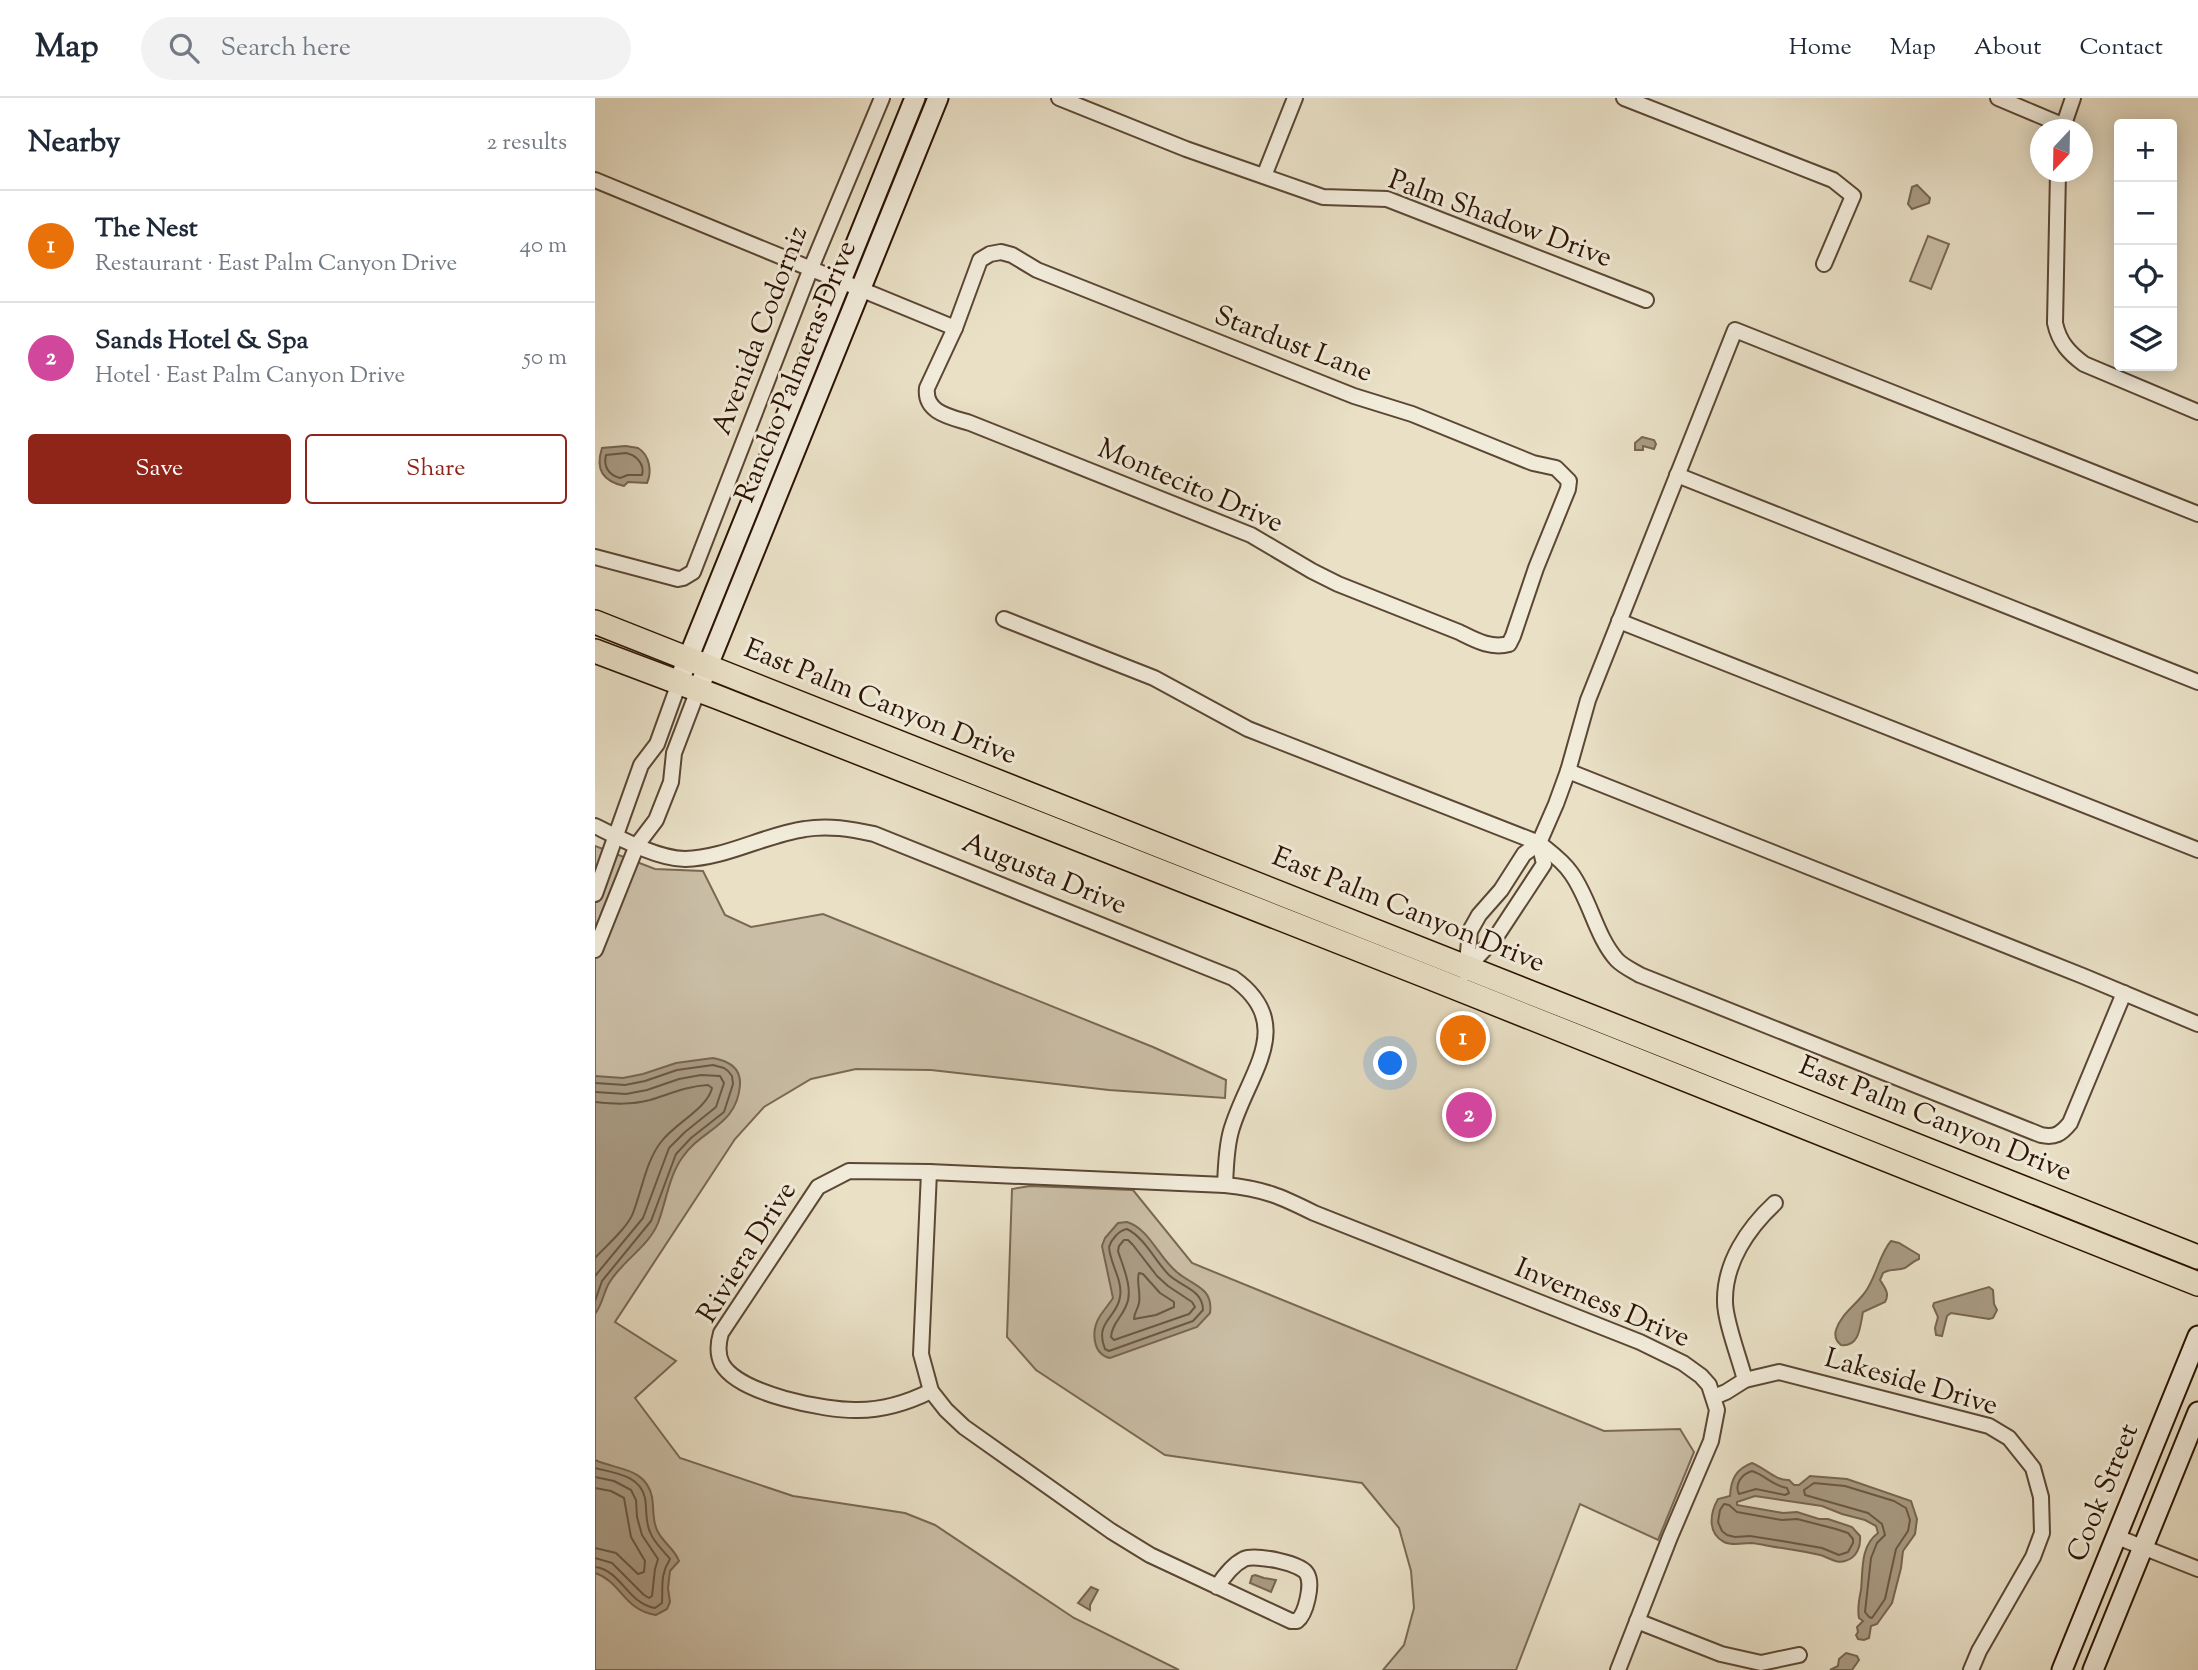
<!DOCTYPE html>
<html lang="en">
<head>
<meta charset="utf-8">
<style>
	body { margin:0; font-family:"Sorts Mill Goudy",serif; background:#f2f2f3; color:#1f2937 }
	.controls { position:absolute; right:21px; top:21px; display:grid; overflow:hidden; border-radius:7px; box-shadow:0 4px 18px #0003 }
	.controls button { width:63px; height:63px; display:grid; place-items:center; padding:0; border:0; border-bottom:2px solid #e0e1e3; background:#fff; color:#1f2937; font:35px sans-serif }
	.compass { position:absolute; left:1435px; top:21px; width:63px; height:63px; border-radius:50%; background:#fff; box-shadow:0 4px 18px #0003; rotate:202deg }
	.you { position:absolute; left:796px; top:966px; width:24px; height:24px; margin:-18px; border:5px solid #fff; border-radius:50%; background:#1a73e8; box-shadow:0 0 0 10px #1a73e833 }
	.badge { display:grid; place-items:center; width:46px; height:46px; border-radius:50%; background:#8f2418; color:#fff; font-size:23px; font-weight:700 }
	.pin { position:absolute; translate:-50% -50%; border:4px solid #fff; box-shadow:0 2px 7px #0006 }
	.list { margin:0; padding:0; list-style:none }
	h2 { display:flex; justify-content:space-between; align-items:center; height:91px; margin:0; padding:0 28px; font-size:30px }
	h2 small { font-size:23px; font-weight:400; color:#747a83 }
	.list li { display:grid; grid-template-columns:46px 1fr auto; gap:21px; align-items:center; box-sizing:border-box; height:112px; padding:0 28px; border-top:2px solid #e0e1e3 }
	.list b { display:block; font-size:26px; white-space:nowrap }
	.list p { margin:0; font-size:23px; white-space:nowrap; color:#747a83 }
	.list em { font-size:23px; font-style:normal; color:#747a83 }
	.actions { display:flex; gap:14px; padding:21px 28px }
	.actions a { flex:1; padding:16px 0; border:2px solid #8f2418; border-radius:7px; text-align:center; font-size:24px; color:#8f2418 }
	.actions .main { background:#8f2418; color:#fff }
	.icon { flex:none; width:38px; height:38px; fill:none; stroke:currentColor; stroke-width:2; stroke-linecap:round; stroke-linejoin:round }
	.map { position:relative; flex:none; width:1603px; height:1572px; overflow:hidden }
	header { display:flex; align-items:center; gap:42px; box-sizing:border-box; height:98px; padding:0 35px; background:#fff; border-bottom:2px solid #e0e1e3 }
	header strong { font-size:33px }
	nav { display:flex; gap:38px; margin-inline-start:auto; font-size:24px }
	.search { width:490px; height:63px; background:#f2f2f3; display:flex; align-items:center; gap:18px; box-sizing:border-box; padding:0 24px; border-radius:38px; color:#747a83; font-size:26px }
	main { display:flex }
	aside { flex:1; background:#fff }
	.map>svg:first-child { display:block }
	.green { fill:#c9bda5; stroke:#7a6854; stroke-width:2 }
	.water { fill:#a99b84; stroke:#776550; stroke-width:2 }
	.lines { fill:none; stroke-linecap:round; stroke-linejoin:round }
	.shore { stroke:#6a5844; stroke-width:2 }
	.street-casing { stroke:#5b4734; stroke-width:18 }
	.secondary-casing { stroke:#2c1403; stroke-width:23 }
	.primary-casing { stroke:#2c1403; stroke-width:26 }
	.street { stroke:#f1ebda; stroke-width:14 }
	.secondary { stroke:#f1ebda; stroke-width:19 }
	.primary { stroke:#e9e0c6; stroke-width:23 }
	.labels { text-anchor:middle; dominant-baseline:central; stroke-width:6; stroke-linejoin:round; paint-order:stroke }
	.street-label { font-size:28px; fill:#2c1403; stroke:#f1ebda }
</style>
</head>
<body>
<header>
<strong>Map</strong>
<div class="search"><svg class="icon" aria-label="search" viewBox="0 0 24 24"><circle cx="10" cy="10" r="6"/><path d="M15 15l6 6"/></svg>Search here</div>
<nav><a>Home</a><a>Map</a><a>About</a><a>Contact</a></nav>
</header>
<main>
<aside>
<h2>Nearby<small>2 results</small></h2>
<ul class="list">
<li><span class="badge" style="background:#e8710a">1</span><div><b>The Nest</b><p>Restaurant · East Palm Canyon Drive</p></div><em>40 m</em></li>
<li><span class="badge" style="background:#d1479c">2</span><div><b>Sands Hotel &amp; Spa</b><p>Hotel · East Palm Canyon Drive</p></div><em>50 m</em></li>
</ul>
<div class="actions"><a class="main">Save</a><a>Share</a></div>
</aside>
<div class="map">
<svg width="1603" height="1572" viewBox="0 0 1603 1572">
	<rect width="100%" height="100%" fill="#e9e0c6"/>
	<filter id="stains"><feTurbulence type="fractalNoise" baseFrequency=".00286" numOctaves="4"/><feColorMatrix values="0 0 0 0 .2 0 0 0 0 .09 0 0 0 0 .02 0 0 0 .5 -.17"/></filter>
	<radialGradient id="worn" r=".72"><stop offset=".6" stop-color="#630" stop-opacity="0"/><stop offset="1" stop-color="#630" stop-opacity=".3"/></radialGradient>
	<g class="green">
		<path d="M1333,138L1354,146L1336,191L1315,183Z"/>
		<path d="M0,748L60,771L108,773L130,817L156,829L228,816L558,949L631,982L630,1000L514,992L336,972L261,971L216,981L169,1009L140,1041L20,1224L81,1263L40,1300L85,1360L198,1398L310,1415L340,1427L479,1520L584,1572H0Z"/>
		<path d="M435,1088L538,1092L597,1165L1009,1333L1085,1331L1099,1354L1063,1442L985,1406L921,1572H788L809,1547L819,1510L816,1473L804,1430L767,1385L570,1357L441,1272L412,1239L417,1091Z"/>
	</g>
	<g class="water">
		<path d="M1322,87L1335,100L1334,105L1317,111L1313,106L1317,89Z"/>
		<path d="M1047,339L1059,342L1061,346L1059,351L1048,348V352H1040V345Z"/>
		<path d="M30,348C32,348 42,350 43,350C55,357 57,374 52,385L33,384L29,388C8,383 0,372 7,350Z"/>
		<path d="M118,960C133,963 146,969 145,987C142,1028 106,1031 87,1060C74,1078 71,1104 63,1125C53,1150 25,1164 13,1187C8,1197 7,1207 0,1216V978L28,980L48,976L81,965Z"/>
		<path d="M532,1124C555,1131 564,1161 583,1175C591,1182 603,1186 610,1194C616,1201 616,1208 615,1215L602,1229L515,1260C497,1256 496,1232 505,1218C509,1212 514,1206 518,1200L507,1148L510,1140L523,1125Z"/>
		<path d="M1296,1143L1304,1145L1324,1157V1161C1318,1163 1315,1167 1310,1170C1302,1173 1295,1170 1288,1175L1285,1182C1290,1190 1295,1196 1290,1204L1268,1214C1265,1228 1265,1249 1246,1247C1241,1243 1239,1239 1241,1232C1245,1218 1259,1208 1268,1197C1281,1182 1284,1156 1296,1143Z"/>
		<path d="M1394,1189L1398,1192L1399,1206L1402,1212L1398,1220L1394,1221L1356,1215L1352,1218L1347,1238L1341,1237L1340,1230L1343,1219L1338,1208L1339,1205Z"/>
		<path d="M0,1362C21,1372 51,1369 57,1399C59,1410 57,1421 62,1432C67,1444 80,1451 84,1463L75,1473L73,1490L75,1504L72,1511L61,1517C28,1512 27,1484 0,1475Z"/>
		<path d="M1157,1365C1170,1370 1181,1383 1194,1382L1199,1387H1204L1215,1378L1252,1381L1316,1403L1322,1421L1320,1436L1308,1453L1306,1470L1297,1505L1282,1526L1276,1528L1274,1540L1269,1542L1263,1541L1261,1537L1263,1534L1262,1529L1268,1523L1264,1520C1262,1510 1264,1502 1266,1492C1268,1473 1265,1448 1283,1435L1281,1428L1270,1422L1247,1416L1227,1408L1160,1398L1142,1404V1407L1188,1415L1202,1414L1224,1421H1233L1257,1429L1265,1438C1266,1448 1262,1460 1250,1463C1241,1466 1233,1459 1225,1457C1213,1454 1200,1452 1187,1450C1177,1449 1166,1446 1156,1445C1147,1445 1138,1448 1129,1444C1112,1435 1115,1415 1123,1401L1135,1398C1136,1381 1141,1371 1157,1365Z"/>
		<path d="M660,1477L669,1480L681,1482L676,1494L655,1485L657,1478Z"/>
		<path d="M496,1489L503,1492L495,1507V1512L483,1505Z"/>
		<path d="M1251,1555L1262,1558L1264,1562L1257,1572H1235L1243,1568L1244,1561Z"/>
	</g>
	<g class="lines">
		<g class="shore">
			<path d="M31,355C41,357 50,366 47,377H33L25,380C14,377 8,369 11,357Z"/>
			<path d="M0,985L30,987L50,983L82,972L118,967L129,970L133,973L137,978L138,986L129,1014L96,1040L81,1056L56,1123L7,1183L0,1203"/>
			<path d="M0,994L31,996L52,992L84,981L106,977L125,978L129,985L121,1009L90,1034L74,1050L48,1120L0,1178"/>
			<path d="M0,1004C19,1006 36,1007 55,1002C75,996 92,988 113,987L117,990C112,1011 80,1025 66,1044C51,1063 47,1092 38,1115C33,1129 11,1148 0,1160"/>
			<path d="M532,1131C550,1140 560,1163 574,1177C587,1189 608,1192 608,1212L598,1223L514,1253L510,1251C499,1224 522,1220 525,1199C528,1182 515,1166 514,1149C516,1142 524,1132 532,1131Z"/>
			<path d="M529,1142H533L538,1147L562,1178L573,1188L597,1204L600,1209L594,1216L519,1242L516,1239C517,1226 526,1220 531,1208C539,1192 528,1169 523,1153L524,1148Z"/>
			<path d="M544,1175L548,1176L565,1195L579,1204V1209L561,1217L539,1221C539,1215 543,1211 544,1205C546,1194 541,1183 544,1175Z"/>
			<path d="M0,1370C19,1375 45,1377 50,1400C52,1411 50,1423 55,1434C59,1445 68,1452 75,1461C65,1477 68,1487 67,1505L60,1510C33,1506 26,1472 0,1469"/>
			<path d="M1157,1373C1170,1377 1178,1388 1192,1390L1194,1395L1190,1397L1161,1391L1144,1396C1139,1386 1147,1376 1157,1373Z"/>
			<path d="M0,1379L19,1383L36,1392L41,1402L42,1419L47,1437L63,1461L60,1471L57,1498L54,1500L49,1497L17,1465L0,1460"/>
			<path d="M1219,1385L1250,1388L1299,1403L1311,1410L1315,1422L1313,1433L1301,1451L1290,1501L1277,1520L1274,1519L1270,1514L1276,1460L1282,1445L1290,1437L1287,1426L1273,1415L1210,1397L1209,1392Z"/>
			<path d="M0,1390L16,1393L29,1400L36,1439L50,1463L49,1474L43,1476L21,1455L0,1450"/>
			<path d="M1129,1406L1134,1407L1142,1414L1187,1422L1202,1421L1241,1431L1253,1435L1258,1441V1445L1253,1454L1244,1457L1227,1450L1187,1443L1155,1438L1140,1439L1132,1437L1127,1433L1123,1424L1125,1412Z"/>
		</g>
		<g class="street-casing">
			<g id="street">
				<path d="M464,0L591,51L728,99L792,101L1051,202"/>
				<path d="M1029,0L1238,82L1258,98L1229,166"/>
				<path d="M1403,0L1467,27"/>
				<path d="M1467,32L1478,0"/>
				<path d="M1463,74L1460,225C1464,244 1474,255 1489,266L1603,314"/>
				<path d="M669,78L700,0"/>
				<path d="M0,82L360,230"/>
				<path d="M406,154L417,157L442,172L759,298L817,316L938,365L961,370L974,383L973,391L941,470L918,538L914,546C896,551 880,542 864,534L743,486L717,473L656,437L375,325C356,319 329,315 332,290L360,230L385,162L395,156Z"/>
				<path d="M1082,377L1603,584"/>
				<path d="M0,459L83,481L88,480L98,474L216,170L287,0"/>
				<path d="M409,521L559,580L653,631L944,745C955,754 968,763 976,775C995,801 1001,839 1022,862C1029,869 1037,872 1045,877L1446,1037C1460,1040 1466,1036 1475,1025L1529,895"/>
				<path d="M1024,523L1603,752"/>
				<path d="M973,673L1488,878L1603,926"/>
				<path d="M0,728C24,740 63,761 90,761C131,760 169,737 210,731C233,727 256,731 279,736L638,880C704,927 652,976 636,1033C631,1051 631,1069 630,1087"/>
				<path d="M0,796L46,667L62,646L84,585"/>
				<path d="M0,852L42,747L61,722L76,684L79,655L103,592"/>
				<path d="M873,869L901,839L949,766L944,745"/>
				<path d="M871,875L875,833L884,817L906,792L929,756L944,745L961,706L973,673L993,602L1140,232L1603,416"/>
				<path d="M334,1074L326,1256L336,1293L351,1312L369,1329L516,1433L555,1457L696,1523H702C711,1516 718,1486 712,1476C707,1465 660,1456 649,1461C637,1467 629,1478 622,1489"/>
				<path d="M1150,1282C1145,1262 1130,1223 1130,1204C1129,1165 1153,1130 1180,1105"/>
				<path d="M336,1293C314,1304 289,1312 263,1312C231,1313 144,1296 127,1266C122,1256 123,1245 126,1235L223,1089L254,1073L334,1074L630,1087C669,1091 685,1098 719,1115L1045,1244L1088,1265L1106,1278L1114,1287L1122,1312L1116,1343L1075,1439L1023,1572"/>
				<path d="M1119,1299L1131,1294L1150,1282L1184,1274L1394,1328L1414,1340L1438,1370L1446,1399L1447,1435L1438,1459L1384,1553L1376,1572"/>
				<path d="M1522,1439L1603,1471"/>
				<path d="M1042,1523L1126,1556L1166,1565L1204,1557"/>
			</g>
		</g>
		<g class="secondary-casing">
			<g id="secondary">
				<path d="M88,573L320,0"/>
				<path d="M103,592L343,0"/>
				<path d="M1467,1572L1603,1238"/>
				<path d="M1498,1572L1603,1314"/>
			</g>
		</g>
		<g class="primary-casing">
			<g id="primary">
				<path d="M0,524L1603,1159"/>
				<path d="M0,553L122,599L836,880L1603,1186"/>
			</g>
		</g>
		<use href="#street" class="street"/>
		<use href="#secondary" class="secondary"/>
		<use href="#primary" class="primary"/>
	</g>
	<g class="labels">
		<g class="street-label">
			<text transform="translate(905 122) rotate(20)">Palm Shadow Drive</text>
			<text transform="translate(166 233) rotate(-69)">Avenida Codorniz</text>
			<text transform="translate(698 247) rotate(21)">Stardust Lane</text>
			<text transform="translate(202 274) rotate(-68)">Rancho Palmeras Drive</text>
			<text transform="translate(595 389) rotate(23)">Montecito Drive</text>
			<text transform="translate(285 605) rotate(22)">East Palm Canyon Drive</text>
			<text transform="translate(449 777) rotate(22)">Augusta Drive</text>
			<text transform="translate(813 813) rotate(22)">East Palm Canyon Drive</text>
			<text transform="translate(1340 1022) rotate(22)">East Palm Canyon Drive</text>
			<text transform="translate(153 1155) rotate(-58)">Riviera Drive</text>
			<text transform="translate(1007 1206) rotate(23)">Inverness Drive</text>
			<text transform="translate(1316 1285) rotate(16)">Lakeside Drive</text>
			<text transform="translate(1509 1395) rotate(-68)">Cook Street</text>
		</g>
	</g>
	<rect width="100%" height="100%" filter="url(#stains)"/>
	<rect width="100%" height="100%" fill="url(#worn)"/>
</svg>
<div class="controls">
<button>+</button>
<button>−</button>
<button><svg class="icon" aria-label="locate" viewBox="0 0 24 24"><circle cx="12" cy="12" r="6"/><path d="M12 2v4M12 18v4M2 12h4M18 12h4"/></svg></button>
<button><svg class="icon" aria-label="layers" viewBox="0 0 24 24"><path d="M12 4l9 5-9 5-9-5zM3 14l9 5 9-5"/></svg></button>
</div>
<svg class="compass" viewBox="-18 -18 36 36"><path d="M0-13l5 13h-10z" fill="#e53935"/><path d="M0 13l5-13h-10z" fill="#747a83"/></svg>
<div class="you"></div>
<div class="pin badge" style="left:868px;top:940px;background:#e8710a">1</div>
<div class="pin badge" style="left:874px;top:1017px;background:#d1479c">2</div>
</div>
</main>
</body>
</html>
